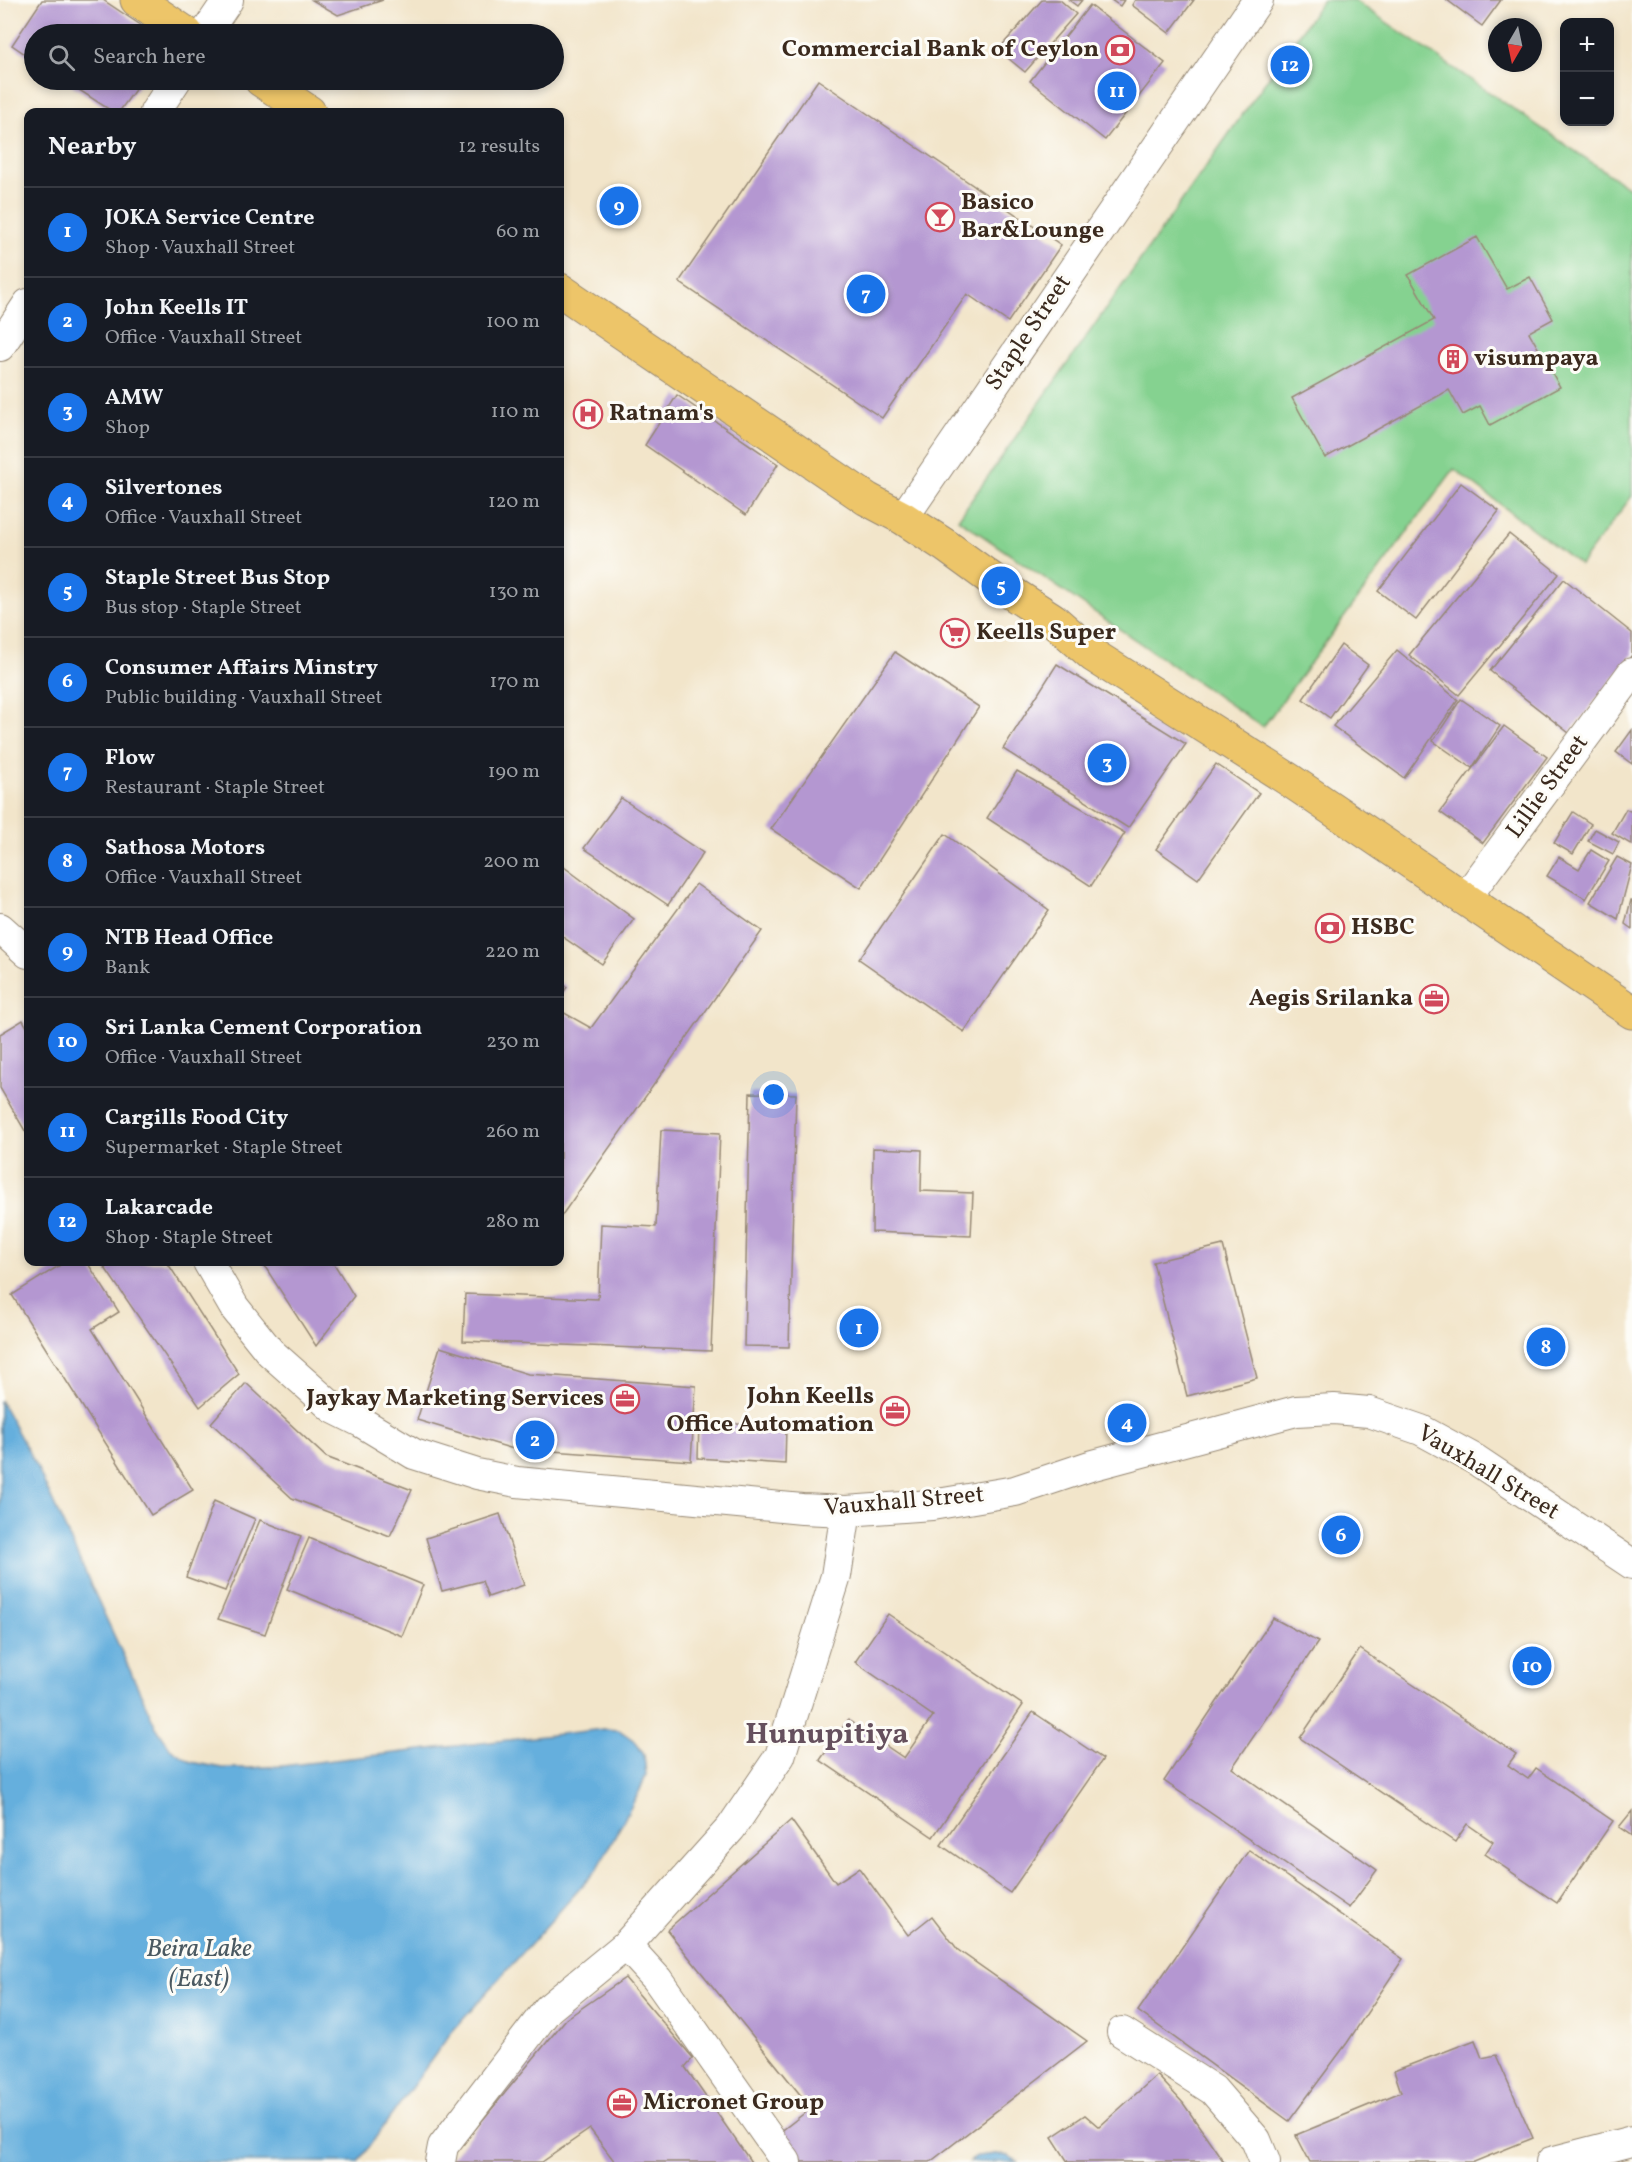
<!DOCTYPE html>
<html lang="en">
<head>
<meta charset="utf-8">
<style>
	body { margin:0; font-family:Vollkorn,serif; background:#20242c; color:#f1f3f6 }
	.controls { position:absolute; right:18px; top:18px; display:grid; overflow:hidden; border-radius:12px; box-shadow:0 3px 9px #0003 }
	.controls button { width:54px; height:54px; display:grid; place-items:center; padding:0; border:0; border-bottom:2px solid #363941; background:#171b24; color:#f1f3f6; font:30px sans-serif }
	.compass { position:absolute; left:1488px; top:18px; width:54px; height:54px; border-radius:50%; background:#171b24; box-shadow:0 3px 9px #0003; rotate:189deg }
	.you { position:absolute; left:774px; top:1095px; width:21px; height:21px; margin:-15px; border:4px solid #fff; border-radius:50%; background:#1a73e8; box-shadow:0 0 0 9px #1a73e833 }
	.badge { display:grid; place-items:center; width:39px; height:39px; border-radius:50%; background:#1a73e8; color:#fff; font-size:20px; font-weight:700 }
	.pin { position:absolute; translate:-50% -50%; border:3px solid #fff; box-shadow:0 2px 6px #0006 }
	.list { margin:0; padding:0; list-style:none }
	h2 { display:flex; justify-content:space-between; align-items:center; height:78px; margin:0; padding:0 24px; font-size:26px }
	h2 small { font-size:20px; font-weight:400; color:#9ea1a6 }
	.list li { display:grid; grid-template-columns:39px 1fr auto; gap:18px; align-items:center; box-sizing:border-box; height:90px; padding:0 24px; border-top:2px solid #363941 }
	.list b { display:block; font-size:22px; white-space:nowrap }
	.list p { margin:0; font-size:20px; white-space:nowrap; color:#9ea1a6 }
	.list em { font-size:20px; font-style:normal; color:#9ea1a6 }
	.icon { flex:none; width:33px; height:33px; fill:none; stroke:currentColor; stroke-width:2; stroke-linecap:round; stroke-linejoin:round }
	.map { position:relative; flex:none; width:1632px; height:2162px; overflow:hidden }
	.search { position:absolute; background:#171b24; box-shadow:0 3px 9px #0003; left:24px; top:24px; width:540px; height:66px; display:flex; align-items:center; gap:15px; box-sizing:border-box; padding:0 21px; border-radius:33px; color:#9ea1a6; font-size:22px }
	.panel { position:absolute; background:#171b24; box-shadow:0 3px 9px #0003; left:24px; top:108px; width:540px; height:1158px; border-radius:12px }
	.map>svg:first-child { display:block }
	.green { fill:#85d290; stroke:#607e57; stroke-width:1.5 }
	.water { fill:#65afdd; stroke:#506c7e; stroke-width:1.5 }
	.building { fill:#b497d1 }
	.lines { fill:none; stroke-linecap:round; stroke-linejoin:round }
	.minor-casing { stroke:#968874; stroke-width:32 }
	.major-casing { stroke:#968874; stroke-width:35 }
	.minor { stroke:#fff; stroke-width:30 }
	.major { stroke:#edc569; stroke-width:33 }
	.labels { text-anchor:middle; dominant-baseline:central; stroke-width:6; stroke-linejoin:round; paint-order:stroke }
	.poi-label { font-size:24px; font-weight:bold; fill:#3b2a1e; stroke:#fdfcf7; text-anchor:start }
	.street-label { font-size:24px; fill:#3b2a1e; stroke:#fdfcf7 }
	.water-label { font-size:26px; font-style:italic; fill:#4a5961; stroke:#fdfcf7 }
	.district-label { font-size:30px; font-weight:bold; fill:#65505d; stroke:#fdfcf7 }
</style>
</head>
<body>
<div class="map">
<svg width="1632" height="2162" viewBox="0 0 1632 2162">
	<rect width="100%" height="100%" fill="#fdfcf7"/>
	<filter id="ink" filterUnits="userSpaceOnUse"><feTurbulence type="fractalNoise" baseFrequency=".0167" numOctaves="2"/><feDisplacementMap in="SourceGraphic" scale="12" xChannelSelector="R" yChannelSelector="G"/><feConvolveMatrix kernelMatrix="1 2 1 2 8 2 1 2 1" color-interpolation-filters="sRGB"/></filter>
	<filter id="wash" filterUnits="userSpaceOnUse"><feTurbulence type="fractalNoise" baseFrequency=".008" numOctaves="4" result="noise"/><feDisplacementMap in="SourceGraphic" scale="24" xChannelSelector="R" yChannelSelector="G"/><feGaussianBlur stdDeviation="1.35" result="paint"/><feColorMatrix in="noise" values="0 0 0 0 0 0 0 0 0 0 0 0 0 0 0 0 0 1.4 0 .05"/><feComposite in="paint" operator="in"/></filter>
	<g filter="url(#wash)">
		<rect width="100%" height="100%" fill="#f2e5ca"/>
		<path class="green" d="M1323,0H1354L1632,190V496L1580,565L1454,469L1263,727L958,519Z"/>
		<g class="water">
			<path d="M0,1400L37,1467L156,1727L170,1748L191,1762L222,1768H250L282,1766L603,1729L619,1730L636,1742L644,1755L646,1775L640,1790L598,1868L450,2034L358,2162H0Z"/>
			<path d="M996,2154L1008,2156L1019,2162H969L978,2156Z"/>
		</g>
		<g id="blocks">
			<g class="building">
				<path d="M42,0H103L154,34H34V60L12,45Z"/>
				<path d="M312,0H383L338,15Z"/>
				<path d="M1042,0H1060L1076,14L1025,72L998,50Z"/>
				<path d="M1069,0H1082L1077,6Z"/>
				<path d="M1111,0H1124L1120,6Z"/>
				<path d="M1135,0H1194L1169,33L1132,5Z"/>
				<path d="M1447,0H1501L1482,26Z"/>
				<path d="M1090,5L1165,63L1105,140L1030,81Z"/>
				<path d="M64,80H142L119,112H113Z"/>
				<path d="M818,80L1061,245L1008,322L967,294L882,418L679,282Z"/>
				<path d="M1477,237L1507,289L1530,277L1553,319L1529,332L1560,387L1490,425L1480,406L1463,415L1449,390L1325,458L1292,398L1434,320L1408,275Z"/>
				<path d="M677,395L778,464L746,515L645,445Z"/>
				<path d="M1461,483L1499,511L1416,620L1378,591Z"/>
				<path d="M1509,534L1559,574L1459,695L1409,655Z"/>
				<path d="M1564,579L1632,633V655L1569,733L1490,671Z"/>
				<path d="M1341,645L1368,665L1330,718L1303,699Z"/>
				<path d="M1397,650L1458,700L1404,778L1333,726Z"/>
				<path d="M895,652L979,707L861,888L771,829Z"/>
				<path d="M1057,664L1186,744L1128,828L1003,749Z"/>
				<path d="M1461,699L1500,726L1472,768L1433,741Z"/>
				<path d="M1504,726L1547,757L1483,843L1440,812Z"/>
				<path d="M1632,730V764L1616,752Z"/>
				<path d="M1216,764L1259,793L1198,879L1156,849Z"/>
				<path d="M1017,771L1125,833L1091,886L987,818Z"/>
				<path d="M621,798L703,853L668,905L584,848Z"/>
				<path d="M1626,809L1632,812V845L1612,833Z"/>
				<path d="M1573,812L1591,824L1573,854L1554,843Z"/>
				<path d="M1595,829L1619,842L1613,854L1588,841Z"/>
				<path d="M945,834L1049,910L964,1032L859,959Z"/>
				<path d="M1591,850L1609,861L1586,899L1547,876L1559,857L1579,869Z"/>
				<path d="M1617,857L1632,865L1618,919L1590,902Z"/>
				<path d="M560,864L634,919L602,964L560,935Z"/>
				<path d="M696,884L762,931L560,1218V1014L561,1011L591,1028Z"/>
				<path d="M1631,900H1632V929L1625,924Z"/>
				<path d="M560,982L567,987L560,998Z"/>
				<path d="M23,1020L28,1029V1136L0,1088V1034Z"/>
				<path d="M750,1093L796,1094L789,1347L744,1346Z"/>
				<path d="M661,1130L720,1133L711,1351L463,1341L465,1294L598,1299L601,1224L656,1227Z"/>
				<path d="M873,1148L922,1150L921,1191L973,1193L971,1236L872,1232Z"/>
				<path d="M1223,1245L1257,1378L1187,1396L1153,1262Z"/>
				<path d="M65,1262H87L119,1312L92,1329L193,1490L151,1515L12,1295Z"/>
				<path d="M101,1262H167L239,1374L200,1407Z"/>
				<path d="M262,1262H333L354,1296L316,1346Z"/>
				<path d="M440,1347L528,1374L696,1386L691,1461L510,1448L417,1420Z"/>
				<path d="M246,1383L326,1457L412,1490L390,1536L292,1498L211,1423Z"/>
				<path d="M699,1421L786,1428L785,1464L698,1458Z"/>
				<path d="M214,1501L255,1519L225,1591L186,1577Z"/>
				<path d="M500,1514L524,1585L488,1597L482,1581L442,1591L426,1538Z"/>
				<path d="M260,1520L301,1536L265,1634L218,1619Z"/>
				<path d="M309,1538L423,1585L402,1636L287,1589Z"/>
				<path d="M888,1614L1023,1705L933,1837L820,1760L848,1720L904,1758L933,1716L855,1662Z"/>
				<path d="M1273,1618L1318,1642L1232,1768L1377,1870L1349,1908L1164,1781Z"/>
				<path d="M1360,1649L1516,1754L1508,1765L1528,1779L1536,1768L1613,1821L1557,1903L1485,1854L1493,1842L1467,1824L1455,1842L1300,1738Z"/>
				<path d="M1033,1712L1103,1759L1010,1893L941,1845Z"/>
				<path d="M1632,1811V1836L1619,1827Z"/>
				<path d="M791,1820L836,1883L859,1868L908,1935L932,1916L958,1950L1087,2041L930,2162H802L779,2133L811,2108L667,1930Z"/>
				<path d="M1249,1850L1403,1959L1347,2043L1289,2121L1138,2011Z"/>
				<path d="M625,1978L693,2058L685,2067L751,2162H615L590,2129L542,2162H448L566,2019Z"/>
				<path d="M1475,2040L1482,2058L1496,2055L1533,2138L1474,2162H1310L1296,2135L1401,2092L1394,2071Z"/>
				<path d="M1157,2075L1183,2103L1224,2162H1068L1052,2137L1085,2115L1099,2127Z"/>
			</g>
		</g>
	</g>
	<g filter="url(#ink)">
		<use href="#blocks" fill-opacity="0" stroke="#968874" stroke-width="1.5"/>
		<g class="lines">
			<g class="minor-casing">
				<g id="minor">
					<path d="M205,34L228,0"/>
					<path d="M155,112L176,80"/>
					<path d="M0,346L28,304"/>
					<path d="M903,518L1258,0"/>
					<path d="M1464,900L1632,673"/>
					<path d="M0,928L28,953"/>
					<path d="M208,1262L234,1307L270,1352L333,1408L361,1422L414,1454L477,1474L517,1482L802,1509L846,1511L932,1505L1015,1491L1090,1466L1296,1411L1334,1409L1369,1412L1421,1430L1476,1460L1632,1564"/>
					<path d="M626,1945L657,1979L786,2162"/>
					<path d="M1122,2032L1213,2090L1256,2140L1265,2162"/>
					<path d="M440,2162L443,2146L548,2009L626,1945L731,1828L780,1756L836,1576L846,1511"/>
					<path d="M1551,2162L1632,2141"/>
				</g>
			</g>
			<g class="major-casing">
				<g id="major">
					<path d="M137,0L187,34"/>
					<path d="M261,80L309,112"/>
					<path d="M560,290L867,499L903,518L946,546L1001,586L1052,619L1094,656L1288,779L1632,1012"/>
				</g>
			</g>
			<use href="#minor" class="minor"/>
			<use href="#major" class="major"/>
		</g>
	</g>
	<defs>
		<g id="bank-ring" transform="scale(1.5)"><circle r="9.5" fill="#fdfcf7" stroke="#d1495b" stroke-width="1.5"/><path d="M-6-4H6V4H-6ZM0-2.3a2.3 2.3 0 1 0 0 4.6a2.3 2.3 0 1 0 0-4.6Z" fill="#d1495b"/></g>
		<g id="bar-ring" transform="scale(1.5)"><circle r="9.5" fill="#fdfcf7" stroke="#d1495b" stroke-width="1.5"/><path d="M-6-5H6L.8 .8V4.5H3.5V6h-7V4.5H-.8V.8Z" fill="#d1495b"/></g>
		<g id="building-ring" transform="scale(1.5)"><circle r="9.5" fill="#fdfcf7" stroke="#d1495b" stroke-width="1.5"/><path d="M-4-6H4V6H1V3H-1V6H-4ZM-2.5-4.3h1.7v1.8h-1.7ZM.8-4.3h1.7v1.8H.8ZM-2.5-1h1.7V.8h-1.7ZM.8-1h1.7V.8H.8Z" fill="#d1495b"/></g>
		<g id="hospital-ring" transform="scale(1.5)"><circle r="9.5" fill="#fdfcf7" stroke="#d1495b" stroke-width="1.5"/><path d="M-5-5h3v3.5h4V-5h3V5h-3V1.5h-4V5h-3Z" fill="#d1495b"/></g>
		<g id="supermarket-ring" transform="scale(1.5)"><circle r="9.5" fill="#fdfcf7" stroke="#d1495b" stroke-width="1.5"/><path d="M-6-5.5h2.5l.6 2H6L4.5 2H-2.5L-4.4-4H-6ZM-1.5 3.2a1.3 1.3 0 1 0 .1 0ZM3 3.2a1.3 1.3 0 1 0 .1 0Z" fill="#d1495b"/></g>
		<g id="office-ring" transform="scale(1.5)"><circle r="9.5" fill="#fdfcf7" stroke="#d1495b" stroke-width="1.5"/><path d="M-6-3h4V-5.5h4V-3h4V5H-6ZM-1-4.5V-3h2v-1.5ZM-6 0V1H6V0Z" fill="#d1495b"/></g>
	</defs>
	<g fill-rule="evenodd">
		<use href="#bank-ring" x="1120" y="50"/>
		<use href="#bar-ring" x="940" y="217"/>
		<use href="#building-ring" x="1453" y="359"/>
		<use href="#hospital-ring" x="588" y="414"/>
		<use href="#supermarket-ring" x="955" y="633"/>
		<use href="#bank-ring" x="1330" y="928"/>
		<use href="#office-ring" x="1434" y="999"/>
		<use href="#office-ring" x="625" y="1399"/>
		<use href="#office-ring" x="895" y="1411"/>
		<use href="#office-ring" x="622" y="2103"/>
	</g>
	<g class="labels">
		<g class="poi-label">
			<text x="1099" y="50" text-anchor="end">Commercial Bank of Ceylon</text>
			<text x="961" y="203">Basico<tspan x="961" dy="28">Bar&amp;Lounge</tspan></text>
			<text x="1474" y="359">visumpaya</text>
			<text x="609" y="414">Ratnam's</text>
			<text x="976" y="633">Keells Super</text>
			<text x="1351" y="928">HSBC</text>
			<text x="1413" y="999" text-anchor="end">Aegis Srilanka</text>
			<text x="874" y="1397" text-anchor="end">John Keells<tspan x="874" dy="28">Office Automation</tspan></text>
			<text x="604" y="1399" text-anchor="end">Jaykay Marketing Services</text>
			<text x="643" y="2103">Micronet Group</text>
		</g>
		<g class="street-label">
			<text transform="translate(1029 333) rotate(-56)">Staple Street</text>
			<text transform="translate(1548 787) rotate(-54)">Lillie Street</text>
			<text transform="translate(1488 1473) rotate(31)">Vauxhall Street</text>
			<text transform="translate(904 1502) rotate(-5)">Vauxhall Street</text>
		</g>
		<g class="water-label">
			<text x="199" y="1949">Beira Lake<tspan x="199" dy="30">(East)</tspan></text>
		</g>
		<g class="district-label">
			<text x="827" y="1735">Hunupitiya</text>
		</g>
	</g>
</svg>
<div class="controls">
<button>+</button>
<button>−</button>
</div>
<svg class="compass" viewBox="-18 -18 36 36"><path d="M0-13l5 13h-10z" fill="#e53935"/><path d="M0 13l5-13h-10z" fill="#9ea1a6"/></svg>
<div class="you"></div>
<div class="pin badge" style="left:859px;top:1328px">1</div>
<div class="pin badge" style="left:535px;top:1440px">2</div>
<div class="pin badge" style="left:1107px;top:763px">3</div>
<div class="pin badge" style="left:1127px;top:1423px">4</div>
<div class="pin badge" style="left:1001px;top:586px">5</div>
<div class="pin badge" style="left:1341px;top:1535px">6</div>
<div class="pin badge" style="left:866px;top:294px">7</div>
<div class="pin badge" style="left:1546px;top:1347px">8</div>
<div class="pin badge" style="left:619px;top:206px">9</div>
<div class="pin badge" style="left:1532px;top:1666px">10</div>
<div class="pin badge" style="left:1117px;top:91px">11</div>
<div class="pin badge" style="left:1290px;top:65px">12</div>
<div class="search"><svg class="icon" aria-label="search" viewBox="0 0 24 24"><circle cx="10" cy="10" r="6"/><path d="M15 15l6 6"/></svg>Search here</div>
<section class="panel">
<h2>Nearby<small>12 results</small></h2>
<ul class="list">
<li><span class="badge">1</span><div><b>JOKA Service Centre</b><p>Shop · Vauxhall Street</p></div><em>60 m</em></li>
<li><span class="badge">2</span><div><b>John Keells IT</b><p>Office · Vauxhall Street</p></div><em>100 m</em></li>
<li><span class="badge">3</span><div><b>AMW</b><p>Shop</p></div><em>110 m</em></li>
<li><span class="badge">4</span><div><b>Silvertones</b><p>Office · Vauxhall Street</p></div><em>120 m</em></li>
<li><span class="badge">5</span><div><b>Staple Street Bus Stop</b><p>Bus stop · Staple Street</p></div><em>130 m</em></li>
<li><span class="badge">6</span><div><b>Consumer Affairs Minstry</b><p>Public building · Vauxhall Street</p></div><em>170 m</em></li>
<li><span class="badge">7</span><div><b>Flow</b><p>Restaurant · Staple Street</p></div><em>190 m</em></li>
<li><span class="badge">8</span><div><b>Sathosa Motors</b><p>Office · Vauxhall Street</p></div><em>200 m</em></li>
<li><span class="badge">9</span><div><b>NTB Head Office</b><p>Bank</p></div><em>220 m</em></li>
<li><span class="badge">10</span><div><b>Sri Lanka Cement Corporation</b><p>Office · Vauxhall Street</p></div><em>230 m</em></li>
<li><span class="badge">11</span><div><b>Cargills Food City</b><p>Supermarket · Staple Street</p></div><em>260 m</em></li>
<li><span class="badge">12</span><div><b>Lakarcade</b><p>Shop · Staple Street</p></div><em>280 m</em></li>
</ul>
</section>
</div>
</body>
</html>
